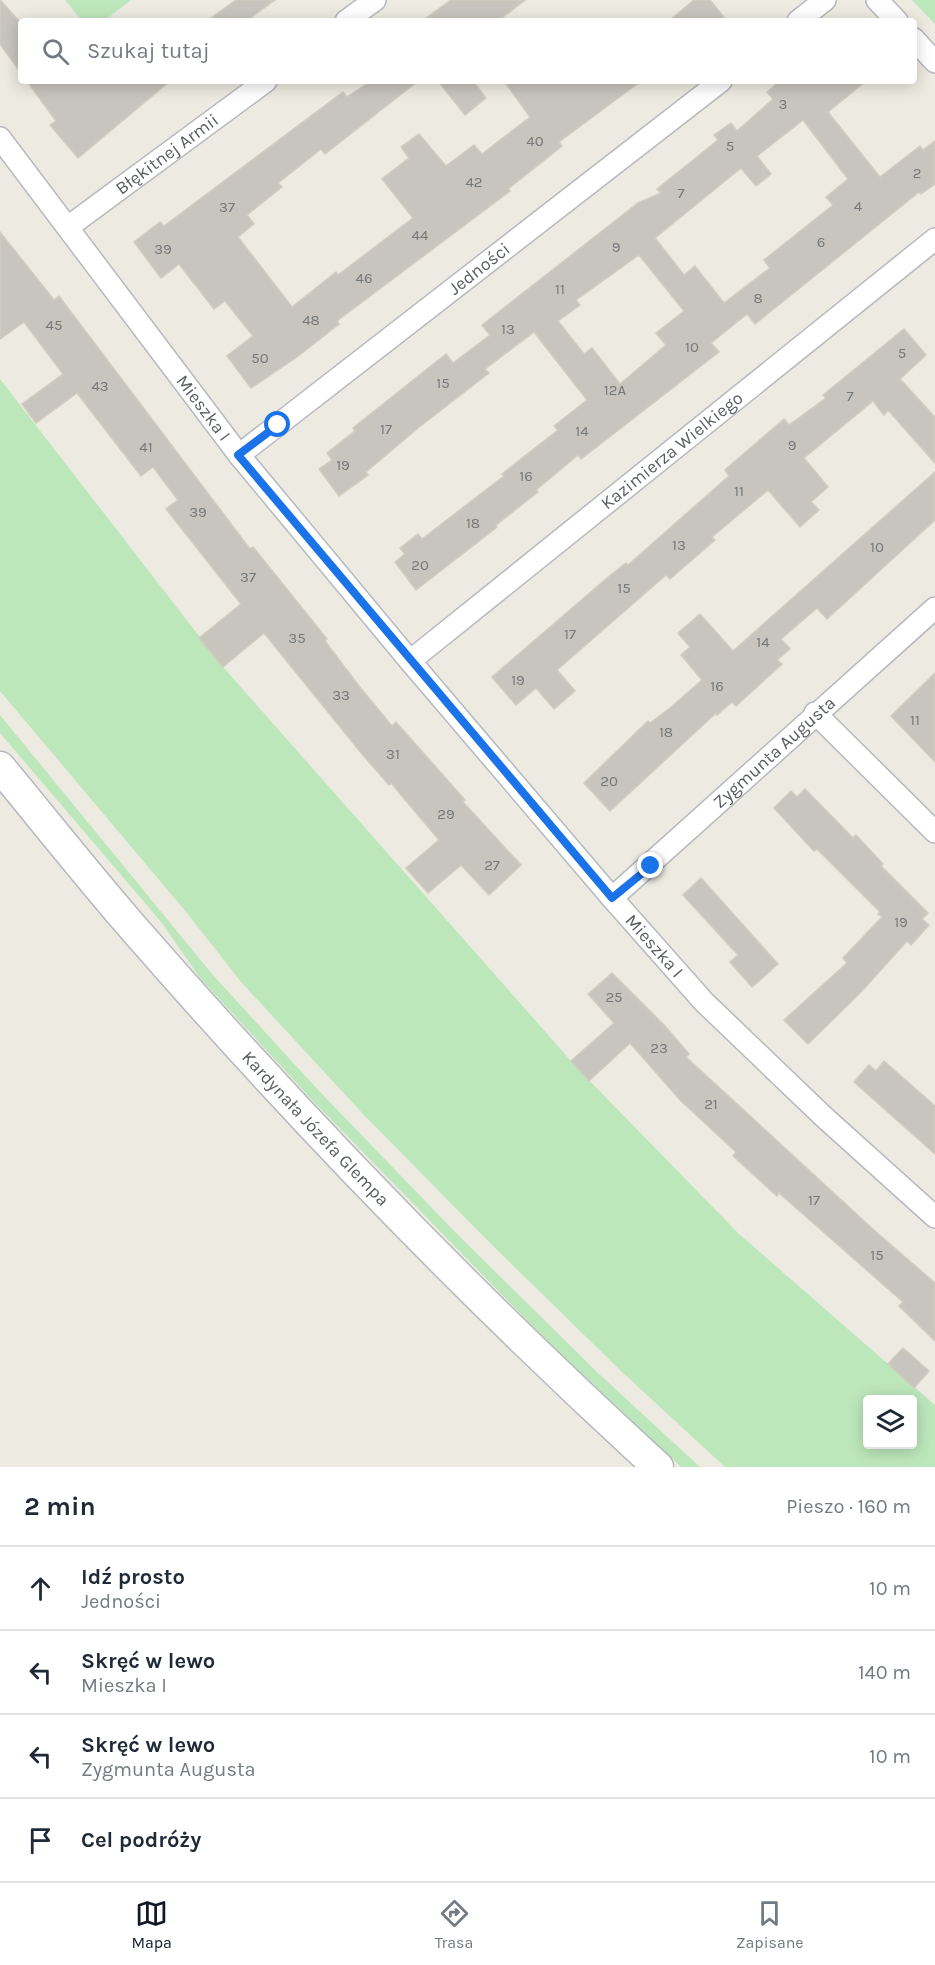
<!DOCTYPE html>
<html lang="pl">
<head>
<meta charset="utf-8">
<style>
	body { margin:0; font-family:Karla,sans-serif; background:#f6f6f7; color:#1f2937 }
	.controls { position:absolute; right:18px; bottom:18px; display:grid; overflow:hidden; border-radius:6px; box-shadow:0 3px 15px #0003 }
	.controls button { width:54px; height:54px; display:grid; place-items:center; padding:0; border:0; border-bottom:2px solid #e0e1e3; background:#fff; color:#1f2937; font:30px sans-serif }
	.stop { position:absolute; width:18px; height:18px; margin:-14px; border:4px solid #1a73e8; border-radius:50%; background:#fff }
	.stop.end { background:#1a73e8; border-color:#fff; box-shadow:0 2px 6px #0008 }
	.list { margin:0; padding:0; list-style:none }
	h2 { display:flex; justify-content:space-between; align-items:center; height:78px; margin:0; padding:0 24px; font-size:26px }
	h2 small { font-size:20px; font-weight:400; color:#747a83 }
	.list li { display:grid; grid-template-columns:39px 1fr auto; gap:18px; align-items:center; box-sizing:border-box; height:84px; padding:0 24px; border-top:2px solid #e0e1e3 }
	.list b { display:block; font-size:22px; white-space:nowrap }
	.list p { margin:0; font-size:20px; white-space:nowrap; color:#747a83 }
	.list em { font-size:20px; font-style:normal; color:#747a83 }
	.icon { flex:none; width:33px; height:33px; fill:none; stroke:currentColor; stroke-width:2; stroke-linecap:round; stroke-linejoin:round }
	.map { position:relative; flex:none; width:935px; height:1467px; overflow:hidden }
	.search { position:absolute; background:#fff; box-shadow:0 3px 15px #0003; left:18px; right:18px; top:18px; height:66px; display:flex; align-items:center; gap:15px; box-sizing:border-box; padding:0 21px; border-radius:6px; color:#747a83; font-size:22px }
	.sheet { height:414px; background:#fff }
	nav { display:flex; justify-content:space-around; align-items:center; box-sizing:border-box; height:84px; border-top:2px solid #e0e1e3; background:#fff; font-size:16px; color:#747a83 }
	nav a { display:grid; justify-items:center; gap:3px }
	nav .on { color:#111827 }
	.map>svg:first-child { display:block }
	.green { fill:#bce7bb; fill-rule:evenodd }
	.building { fill:#c8c5be; stroke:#d2ccbf; stroke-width:1.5; fill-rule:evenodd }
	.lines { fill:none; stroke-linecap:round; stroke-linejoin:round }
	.street-casing { stroke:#b6b9be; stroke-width:24 }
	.secondary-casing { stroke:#b5b9bf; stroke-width:33 }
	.street { stroke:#fff; stroke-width:21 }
	.secondary { stroke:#fff; stroke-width:30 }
	.route { stroke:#1a73e8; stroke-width:8 }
	.labels { text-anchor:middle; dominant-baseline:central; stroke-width:6; stroke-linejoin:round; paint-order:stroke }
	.number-label { font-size:15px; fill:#75787a }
	.street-label { font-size:18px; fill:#595e63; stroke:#fff }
</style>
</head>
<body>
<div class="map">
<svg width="935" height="1467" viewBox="0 0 935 1467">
	<rect width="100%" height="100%" fill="#edeae1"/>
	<g class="green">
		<path d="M65,0H131L104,21H82Z"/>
		<path d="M912,0H935V24Z"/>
		<path d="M0,379L223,667L580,1071L739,1234L935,1405V1467H725L622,1372L490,1243L364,1115L241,982L187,913L0,691ZM868,1400H912V1444H868Z"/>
		<path d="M0,715L212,974L320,1092L459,1236L598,1373L700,1467H681L551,1345L312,1100L200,978L162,923L0,733Z"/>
	</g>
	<g class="building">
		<path d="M0,0L21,23V73L0,44Z"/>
		<path d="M236,0H275L246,21H207Z"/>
		<path d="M451,0H525L498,21H422Z"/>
		<path d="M694,0H710L727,21H669Z"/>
		<path d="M27,81H170L78,158L50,125L56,121Z"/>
		<path d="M371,81H418L325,154L321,149L278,183L282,187L247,215L254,224L238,237L292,307L336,272L338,275L413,218L382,179L409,158L401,147L419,134L446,166L474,145L482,154L530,117L504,81H641L559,142L562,146L508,189L510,191L337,321L339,324L297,357L251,388L227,356L253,336L225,301L214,309L179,264L161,278L134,242L160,222L164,226L343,92L347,97Z"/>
		<path d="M438,81H473L486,98L465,115Z"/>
		<path d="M780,81H866L828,112L880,177L920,146L923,150L935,141V184L921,194L919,192L755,324L747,314L711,343L719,352L581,459L578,455L536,490L538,492L496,525L497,527L416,590L395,562L405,554L400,548L418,534L422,539L504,476L502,474L558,430L554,426L587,400L534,332L485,369L489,373L418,428L366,472L368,475L339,496L319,469L332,460L327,453L355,431L353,428L446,354L453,363L490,335L482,325L638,203L661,193L657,189L718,140L714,135L731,123L737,131L773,99L767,92ZM803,120L848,179L826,197L833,205L764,260L770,268L724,303L695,266L684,275L655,238L741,168L756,186L771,174L757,156ZM639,255L684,311L656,333L666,345L620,384L592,348L584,354L558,321L580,305L576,300Z"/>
		<path d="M0,232L54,300L59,296L250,549L253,547L327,639L325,641L359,686L392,726L396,722L465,800L463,802L521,865L489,895L461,865L428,893L406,868L439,840L391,783L389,785L362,754L264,633L223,667L199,638L241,604L166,509L178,500L153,467L141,476L77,393L36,423L22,404L63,374L24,322L0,339Z"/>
		<path d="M904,329L926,355L900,379L935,417V463L888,410L884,415L873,401L804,458L828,487L811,502L819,510L800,527L768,490L712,537L715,540L670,579L666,575L557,670L575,691L554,709L536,688L516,705L492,677L607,578L626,563L628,565L729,476L725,470L784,419L789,425L826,398L823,395Z"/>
		<path d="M935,472V520L827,619L817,608L781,639L790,649L777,660L782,664L736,706L732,702L717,715L716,713L610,811L584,783L648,721L650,723L670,708L702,680L681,655L690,647L678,633L700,614L733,651Z"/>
		<path d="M935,673V762L891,716Z"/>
		<path d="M805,789L853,838L856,835L883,864L881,866L928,913L922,919L929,925L911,945L907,941L861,992L808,1044L784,1020L847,963L843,958L882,917L878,914L880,912L817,849L814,851L774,808L791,791L797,797Z"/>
		<path d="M701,878L778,964L752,987L730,962L738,955L683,895Z"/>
		<path d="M612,973L665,1026L689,1054L686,1057L875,1231L935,1283V1341L899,1306L903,1302L779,1193L777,1196L733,1156L736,1152L680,1100L630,1043L589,1081L571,1061L614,1023L588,994Z"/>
		<path d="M884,1061L935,1106V1154L854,1082L869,1065L876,1071Z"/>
		<path d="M903,1348L929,1371L914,1388L888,1364Z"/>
	</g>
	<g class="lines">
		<g class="street-casing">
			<g id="street">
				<path d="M877,0L897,21"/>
				<path d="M346,21L375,0"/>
				<path d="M798,21L825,0"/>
				<path d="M914,39L935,62"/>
				<path id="s1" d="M0,138L239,455L410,661L612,898L704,1002L824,1117L935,1217"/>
				<path id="s2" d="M68,227L266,81"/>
				<path id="s3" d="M239,455L721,81"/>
				<path id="s4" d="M410,661L935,239"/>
				<path d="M815,713L935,832"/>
				<path id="s5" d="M612,898L935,608"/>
			</g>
		</g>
		<g class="secondary-casing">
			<g id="secondary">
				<path id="s6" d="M0,767C43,819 85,872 129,923C295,1114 471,1296 658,1467"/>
			</g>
		</g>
		<use href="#street" class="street"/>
		<use href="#secondary" class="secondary"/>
	</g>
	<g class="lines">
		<path class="route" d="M278,425L238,455L612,898L651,866"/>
	</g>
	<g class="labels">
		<g class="number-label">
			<text x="783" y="104">3</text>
			<text x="535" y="141">40</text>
			<text x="730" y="146">5</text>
			<text x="917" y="173">2</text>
			<text x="474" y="182">42</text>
			<text x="681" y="193">7</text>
			<text x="858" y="206">4</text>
			<text x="227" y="207">37</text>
			<text x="420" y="235">44</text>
			<text x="821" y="242">6</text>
			<text x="616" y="247">9</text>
			<text x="163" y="249">39</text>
			<text x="364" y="278">46</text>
			<text x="560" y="289">11</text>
			<text x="758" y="298">8</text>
			<text x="311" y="320">48</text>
			<text x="54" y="325">45</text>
			<text x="508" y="329">13</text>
			<text x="692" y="347">10</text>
			<text x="902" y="353">5</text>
			<text x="260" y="358">50</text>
			<text x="443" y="383">15</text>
			<text x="100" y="386">43</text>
			<text x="615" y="390">12A</text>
			<text x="850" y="396">7</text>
			<text x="386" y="429">17</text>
			<text x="582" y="431">14</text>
			<text x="792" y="445">9</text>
			<text x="146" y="447">41</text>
			<text x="343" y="465">19</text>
			<text x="526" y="476">16</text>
			<text x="739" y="491">11</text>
			<text x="198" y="512">39</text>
			<text x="473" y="523">18</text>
			<text x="679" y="545">13</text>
			<text x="877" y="547">10</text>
			<text x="420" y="565">20</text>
			<text x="248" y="577">37</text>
			<text x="624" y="588">15</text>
			<text x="570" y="634">17</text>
			<text x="297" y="638">35</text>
			<text x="763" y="642">14</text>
			<text x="518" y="680">19</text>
			<text x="717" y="686">16</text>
			<text x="341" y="695">33</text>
			<text x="915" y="720">11</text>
			<text x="666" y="732">18</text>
			<text x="393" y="754">31</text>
			<text x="609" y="781">20</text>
			<text x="446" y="814">29</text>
			<text x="492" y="865">27</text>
			<text x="901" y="922">19</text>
			<text x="614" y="997">25</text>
			<text x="659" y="1048">23</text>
			<text x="711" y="1104">21</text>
			<text x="814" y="1200">17</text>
			<text x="877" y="1255">15</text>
		</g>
		<g class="street-label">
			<text stroke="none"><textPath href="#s2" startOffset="123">Błękitnej Armii</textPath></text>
			<text stroke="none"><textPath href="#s3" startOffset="304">Jedności</textPath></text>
			<text stroke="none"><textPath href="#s1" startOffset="338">Mieszka I</textPath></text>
			<text stroke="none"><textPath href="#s4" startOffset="336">Kazimierza Wielkiego</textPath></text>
			<text stroke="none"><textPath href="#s5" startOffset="218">Zygmunta Augusta</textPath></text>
			<text stroke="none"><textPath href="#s1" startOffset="1040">Mieszka I</textPath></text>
			<text stroke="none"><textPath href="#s6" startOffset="480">Kardynała Józefa Glempa</textPath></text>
		</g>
	</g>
</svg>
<div class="controls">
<button><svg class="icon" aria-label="layers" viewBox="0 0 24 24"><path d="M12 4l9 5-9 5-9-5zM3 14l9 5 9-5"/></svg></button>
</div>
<div class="stop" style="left:278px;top:425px"></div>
<div class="stop end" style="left:651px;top:866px"></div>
<div class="search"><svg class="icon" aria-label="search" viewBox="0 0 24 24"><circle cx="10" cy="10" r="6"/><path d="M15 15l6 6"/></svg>Szukaj tutaj</div>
</div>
<section class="sheet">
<h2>2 min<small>Pieszo · 160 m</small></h2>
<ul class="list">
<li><svg class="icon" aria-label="ahead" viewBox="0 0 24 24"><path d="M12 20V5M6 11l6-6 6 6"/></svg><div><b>Idź prosto</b><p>Jedności</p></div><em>10 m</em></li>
<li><svg class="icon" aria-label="left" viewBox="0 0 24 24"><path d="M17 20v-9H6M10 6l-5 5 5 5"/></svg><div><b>Skręć w lewo</b><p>Mieszka I</p></div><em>140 m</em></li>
<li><svg class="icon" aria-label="left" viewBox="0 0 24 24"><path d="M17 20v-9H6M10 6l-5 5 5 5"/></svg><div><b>Skręć w lewo</b><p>Zygmunta Augusta</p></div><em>10 m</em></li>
<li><svg class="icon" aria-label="arrive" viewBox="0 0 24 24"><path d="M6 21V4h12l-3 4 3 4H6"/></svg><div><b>Cel podróży</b></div></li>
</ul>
</section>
<nav>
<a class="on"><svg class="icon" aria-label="map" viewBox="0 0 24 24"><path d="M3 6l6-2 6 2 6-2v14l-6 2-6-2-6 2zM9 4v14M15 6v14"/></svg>Mapa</a>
<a><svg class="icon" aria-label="directions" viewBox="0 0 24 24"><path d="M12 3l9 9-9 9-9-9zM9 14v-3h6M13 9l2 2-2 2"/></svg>Trasa</a>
<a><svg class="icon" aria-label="saved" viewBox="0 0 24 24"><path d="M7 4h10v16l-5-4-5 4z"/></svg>Zapisane</a>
</nav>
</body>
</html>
